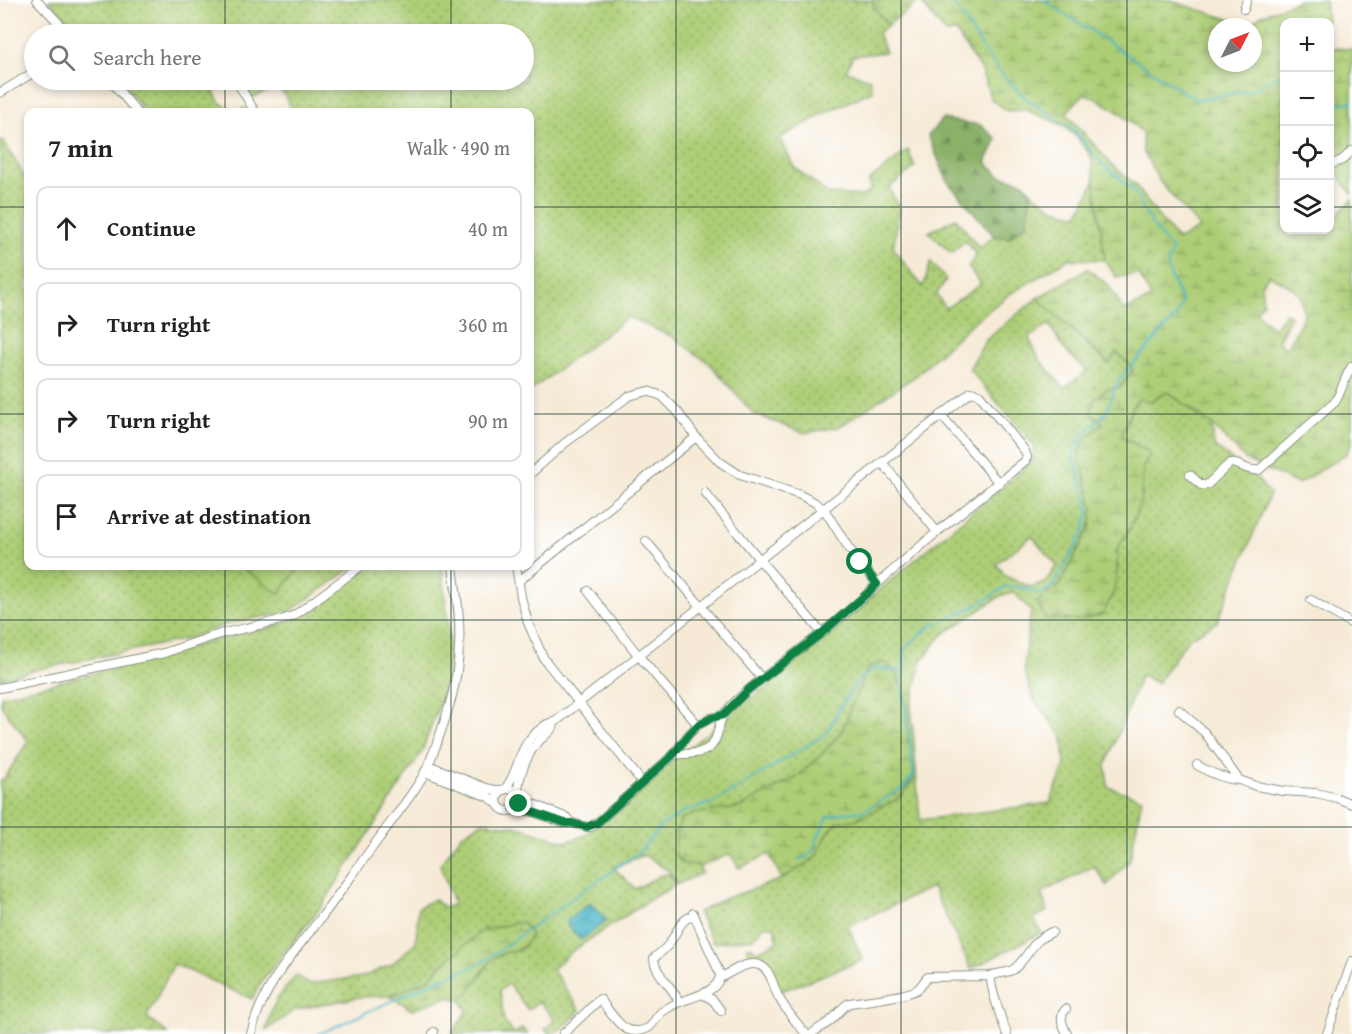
<!DOCTYPE html>
<html lang="en">
<head>
<meta charset="utf-8">
<style>
	body { margin:0; font-family:"Gentium Book Plus",serif; background:#f6f6f6; color:#222 }
	.controls { position:absolute; right:18px; top:18px; display:grid; overflow:hidden; border-radius:12px; box-shadow:0 3px 9px #0003 }
	.controls button { width:54px; height:54px; display:grid; place-items:center; padding:0; border:0; border-bottom:2px solid #e0e0e0; background:#fff; color:#222; font:30px sans-serif }
	.compass { position:absolute; left:1208px; top:18px; width:54px; height:54px; border-radius:50%; background:#fff; box-shadow:0 3px 9px #0003; rotate:48deg }
	.stop { position:absolute; width:18px; height:18px; margin:-14px; border:4px solid #0b8043; border-radius:50%; background:#fff }
	.stop.end { background:#0b8043; border-color:#fff; box-shadow:0 2px 6px #0008 }
	.list { margin:0; padding:0; list-style:none }
	h2 { display:flex; justify-content:space-between; align-items:center; height:78px; margin:0; padding:0 24px; font-size:26px }
	h2 small { font-size:20px; font-weight:400; color:#767676 }
	.list li { display:grid; grid-template-columns:39px 1fr auto; gap:18px; align-items:center; box-sizing:border-box; height:84px; margin:0 12px 12px; padding:0 12px; border:2px solid #e0e0e0; border-radius:12px }
	.list b { display:block; font-size:22px; white-space:nowrap }
	.list em { font-size:20px; font-style:normal; color:#767676 }
	.icon { flex:none; width:33px; height:33px; fill:none; stroke:currentColor; stroke-width:2; stroke-linecap:round; stroke-linejoin:round }
	.map { position:relative; flex:none; width:1352px; height:1034px; overflow:hidden }
	.search { position:absolute; background:#fff; box-shadow:0 3px 9px #0003; left:24px; top:24px; width:510px; height:66px; display:flex; align-items:center; gap:15px; box-sizing:border-box; padding:0 21px; border-radius:33px; color:#767676; font-size:22px }
	.panel { position:absolute; background:#fff; box-shadow:0 3px 9px #0003; left:24px; top:108px; width:510px; height:462px; border-radius:12px }
	.map>svg:first-child { display:block }
	.grass { fill:url(#grass-dots); stroke:#668655; stroke-width:1.5; fill-rule:evenodd }
	.forest { fill:url(#forest-firs); stroke:#54774e; stroke-width:1.5 }
	.wetland { fill:url(#wetland-marsh); stroke:#668655; stroke-width:1.5; fill-rule:evenodd }
	.park { fill:#adce76; stroke:#668655; stroke-width:1.5 }
	.water { fill:url(#water-waves); stroke:#347a7e; stroke-width:1.5 }
	.lines { fill:none; stroke-linecap:round; stroke-linejoin:round }
	.stream { stroke:#4ab6c7; stroke-width:2 }
	.minor-casing { stroke:#8a9485; stroke-width:10 }
	.minor { stroke:#fff; stroke-width:8 }
	.route { stroke:#0b8043; stroke-width:8 }
	.grid { fill:none; stroke:#1f3d34; stroke-width:1.5; stroke-opacity:0.55 }
</style>
</head>
<body>
<div class="map">
<svg width="1352" height="1034" viewBox="0 0 1352 1034">
	<defs>
		<pattern id="grass-dots" width="8" height="8" patternUnits="userSpaceOnUse" patternTransform="scale(1.5)"><rect width="8" height="8" fill="#adce76"/><path d="M2 2h.1M6 6h.1" fill="none" stroke="#8ca862" stroke-width="1.8" stroke-linecap="round"/></pattern>
		<pattern id="forest-firs" width="22" height="20" patternUnits="userSpaceOnUse" patternTransform="scale(1.5)"><rect width="22" height="20" fill="#8ab167"/><path d="M5 1l3.5 6h-7zM16 11l3.5 6h-7z" fill="#709156"/></pattern>
		<pattern id="wetland-marsh" width="20" height="14" patternUnits="userSpaceOnUse" patternTransform="scale(1.5)"><rect width="20" height="14" fill="#adce76"/><path d="M1 5h8M5 5V1M11 12h8M15 12V8" fill="none" stroke="#8ca862"/></pattern>
		<pattern id="water-waves" width="16" height="10" patternUnits="userSpaceOnUse" patternTransform="scale(1.5)"><rect width="16" height="10" fill="#4ab6c7"/><path d="M0 5q4-4 8 0t8 0" fill="none" stroke="#3d95a2"/></pattern>
	</defs>
	<rect width="100%" height="100%" fill="#fff"/>
	<filter id="ink" filterUnits="userSpaceOnUse"><feTurbulence type="fractalNoise" baseFrequency=".0167" numOctaves="2"/><feDisplacementMap in="SourceGraphic" scale="12" xChannelSelector="R" yChannelSelector="G"/><feConvolveMatrix kernelMatrix="1 2 1 2 8 2 1 2 1" color-interpolation-filters="sRGB"/></filter>
	<filter id="wash" filterUnits="userSpaceOnUse"><feTurbulence type="fractalNoise" baseFrequency=".008" numOctaves="4" result="noise"/><feDisplacementMap in="SourceGraphic" scale="24" xChannelSelector="R" yChannelSelector="G"/><feGaussianBlur stdDeviation="1.35" result="paint"/><feColorMatrix in="noise" values="0 0 0 0 0 0 0 0 0 0 0 0 0 0 0 0 0 1.4 0 .05"/><feComposite in="paint" operator="in"/></filter>
	<g filter="url(#wash)">
		<rect width="100%" height="100%" fill="#f6ead6"/>
		<g class="grass">
			<path d="M49,0H872L875,9L888,25L878,33L885,52L853,56L846,71L870,79L872,91L823,114L780,138L794,167L828,194L863,196L871,189L869,181L908,150L915,167L889,188L900,209L893,248L923,287L931,262L946,280L936,295L946,308L981,284L968,267L977,255L965,241L951,253L929,232L956,218L979,248L994,236L1009,238L1027,223L1031,192L1055,209L1078,215L1095,180L1105,260L1068,259L1010,294L971,324L917,375L839,427L804,433L754,414L710,364L673,337L628,317L530,391V112H294L279,86L249,99L239,80H524V34H80Z"/>
			<path d="M121,80H208L219,102L235,112L244,108L245,112H145Z"/>
			<path d="M3,140L28,183V566H241L279,593L300,566H355L289,612L227,624L187,639L35,670L0,679V142Z"/>
			<path d="M1037,298L1108,363L1116,352L1128,363L1133,371L1120,387L1106,390L1103,423L1083,442L1079,455L1093,508L1091,525L1059,586L1037,602L1117,571V550L1132,524L1141,500L1143,468L1150,453L1121,436L1134,404L1139,399L1151,401L1167,392L1212,425L1214,446L1258,480L1270,494L1217,622L1188,639L1157,683L1141,675L1106,765L1108,787L1142,798L1130,860L1107,885L1094,866L1041,893L1048,911L1034,918L1041,933L971,969L932,887L848,926L863,960L779,992L768,969L750,954L746,947H752L756,952L778,941L774,926H764L754,938L713,943L698,912L724,899L782,879L815,858L829,831L838,822L855,820L853,705L842,731L823,753L796,778L753,800C742,810 725,810 711,811L698,865L702,873L678,884L669,871L644,855L613,867L635,889L661,875L669,874L676,885L654,897L575,949L552,969L580,1010C572,1019 561,1032 549,1034L545,1029L555,1020L539,1001L528,1010L509,984L500,990L504,1021L514,1034L522,1028L528,1034H452L467,1011L461,1000L464,998L492,959L506,952H514L525,946L443,963L428,980L388,996L360,997L294,1010L266,1031L271,1011L278,998L296,975L309,984L362,977L391,965L416,942L418,908L434,899L445,908L454,904L440,865L461,835L482,822L519,827L566,842L585,835L658,772L753,697L1031,462L1035,447L969,369L986,340ZM1049,324L1064,349L1087,371L1064,388L1039,359L1029,338ZM1032,536L1057,566L1045,582L1031,587L1007,577L996,564ZM1015,593L1031,611L1028,629L1024,669L1033,699L1063,737L1065,766L1050,803L920,820L911,705L922,660L943,634L1002,595Z"/>
			<path d="M370,566H442L450,643L445,687L422,752L321,907L261,982L252,999L174,964L147,1017L168,1034H0V780L4,779L28,741L1,706V696L152,659L231,635L270,628L300,616Z"/>
		</g>
		<path class="forest" d="M942,119L980,125L997,139L986,162L999,175L1023,182L1031,192L1027,223L1009,238L994,236L948,182L928,136Z"/>
		<g class="wetland">
			<path d="M872,0H1172L1183,5L1249,25L1260,16L1299,0H1325L1327,22H1284V230H1330V216L1335,218L1352,199V442L1346,454L1298,484L1246,460L1212,425L1168,392L1151,401L1139,399L1134,404L1121,436L1150,453L1143,468L1141,500L1132,524L1117,550V571L1114,591L1103,614L1081,620L1046,619L1037,602L1059,586L1091,525L1093,508L1079,455L1083,442L1103,423L1090,413L1094,400L1106,390L1120,387L1133,370L1128,363L1116,352L1109,363L1037,298L1088,269L1109,286L1124,311L1151,298L1139,274L1116,277L1105,260L1091,156L1077,137L1062,125L1026,110L1007,111L991,99L981,70L955,31L946,34L920,1L888,25L875,9ZM1217,27H1253V63H1217ZM1084,94C1107,102 1124,116 1142,132L1143,151L1160,182L1200,228L1178,240L1157,215L1135,184L1111,164L1066,113ZM1269,275L1293,288L1301,297L1304,315L1287,349L1278,342L1290,316L1286,313L1273,329L1256,311L1263,303L1261,285Z"/>
			<path d="M1330,48L1352,49V194L1337,173L1330,178Z"/>
			<path d="M883,662L888,665L897,675L905,696L914,779L899,798L855,820L838,822L829,831L815,858L782,879L769,854L739,868L730,854L699,867L697,865L684,864L675,855L676,834L681,819C690,815 699,812 710,811C724,809 742,811 753,800L796,778L823,753L842,731L867,668Z"/>
			<path d="M521,922L526,927L531,935C518,959 510,946 493,959C481,968 476,989 461,1000L447,997L411,1010L402,1003L388,996L428,980L443,963L483,930Z"/>
		</g>
		<path class="park" d="M241,566H300L279,594Z"/>
		<path class="water" d="M589,904L594,906L607,921L581,940L567,924L568,920Z"/>
		<g class="lines">
			<g class="stream">
				<path d="M1044,0L1196,100L1253,90L1283,73L1284,76"/>
				<path d="M1330,104L1352,102"/>
				<path d="M799,860L813,852L819,834L828,817L843,813L863,811L905,787L914,774L902,687L905,648L929,627L976,606L1005,587H1020L1040,594L1053,586L1083,534L1089,512L1073,453L1082,435L1106,413L1118,381L1178,314L1182,302L1171,278L1167,263L1172,250L1152,225L1133,189L1101,163L1073,129L1026,99L996,68L951,0"/>
				<path d="M319,1034L440,979L478,965L639,852L662,825L685,811L715,802L826,734L841,706L859,679L876,668L903,672"/>
			</g>
		</g>
	</g>
	<g filter="url(#ink)">
		<g class="lines">
			<g class="minor-casing">
				<g id="minor">
					<path d="M37,0L69,34"/>
					<path d="M1244,9L1247,0"/>
					<path d="M110,80L137,112"/>
					<path d="M236,80L255,112"/>
					<path d="M0,93L34,72"/>
					<path d="M1330,165L1342,160L1352,151"/>
					<path d="M941,415L999,483"/>
					<path d="M882,462L937,532"/>
					<path d="M530,474L565,443L629,396L648,391L662,396L677,411L696,437L720,462L740,475L800,495L814,502L824,509L848,547L877,584C851,611 820,635 789,658C770,673 749,687 732,705C729,708 725,712 723,715C718,724 719,737 712,745C702,756 686,753 673,755"/>
					<path d="M1190,475L1201,485H1207L1230,463C1240,463 1248,472 1259,470L1335,402C1342,391 1344,378 1352,366"/>
					<path d="M705,493L759,559L822,633"/>
					<path d="M646,541L762,679"/>
					<path d="M516,566L521,597L528,623L544,659L642,782"/>
					<path d="M519,581L696,437"/>
					<path d="M588,591L638,655L698,725"/>
					<path d="M1311,600L1352,624"/>
					<path d="M0,688L164,653L220,634L285,619L295,615L361,566"/>
					<path d="M1179,710L1205,733L1239,780L1256,786L1283,791L1316,793L1337,798L1352,804"/>
					<path d="M428,765L486,788L495,790H502"/>
					<path d="M1197,765C1210,773 1223,779 1239,780"/>
					<path d="M425,772L489,797L497,803"/>
					<circle cx="508" cy="800" r="11"/>
					<path d="M505,789C520,771 517,747 538,731C544,726 548,722 555,722L971,392L979,394L1025,451L1027,457L1025,461L937,532L877,584"/>
					<path d="M518,794C517,780 527,755 536,744C543,736 553,731 555,722"/>
					<path d="M519,797L528,802L567,818L571,823"/>
					<path d="M514,809L530,811L565,823H572L587,827H591L604,817L673,755L689,734L698,725L711,718L723,715"/>
					<path d="M991,976C989,985 1003,1024 1007,1034"/>
					<path d="M720,978C730,973 743,963 754,964C770,964 773,986 778,996C785,1010 796,1022 806,1034"/>
					<path d="M702,994L713,1000L721,1011"/>
					<path d="M679,1002C673,987 654,973 654,958C659,954 665,949 669,944C678,932 678,921 694,915"/>
					<path d="M1066,1009C1058,1017 1063,1025 1067,1034"/>
					<path d="M251,1034C261,989 293,953 321,918C341,891 360,864 380,837C395,816 412,796 424,774C430,763 434,751 438,740C449,710 458,680 459,647C461,620 456,592 453,566"/>
					<path d="M433,1034L434,1032"/>
					<path d="M563,1034L600,999C606,1007 620,1028 629,1030C634,1032 643,1031 648,1028C654,1025 655,1016 663,1011C668,1008 674,1004 680,1002C692,997 720,992 720,974L693,913"/>
					<path d="M812,1034C817,1029 823,1026 829,1022C837,1016 841,1008 849,1003C863,1001 911,996 919,988C923,984 924,980 928,977L991,976C998,972 1007,974 1014,969C1030,956 1030,941 1052,932"/>
					<path d="M1327,1034L1352,961"/>
				</g>
			</g>
			<use href="#minor" class="minor"/>
		</g>
	</g>
	<g class="lines" filter="url(#ink)">
		<path class="route" d="M519,804L514,809L530,811L565,823H572L587,827L597,823L673,755L689,734L698,725L711,718L723,715L749,689L822,633L870,591L877,584L860,562"/>
	</g>
	<path class="grid" d="M225,0V34M451,0V34M676,0V1034M901,0V1034M1127,0V1034M225,80V112M451,80V112M0,207H28M530,207H1284M1330,207H1352M0,414H28M530,414H1352M225,566V1034M451,566V1034M0,620H1352M0,827H1352"/>
</svg>
<div class="controls">
<button>+</button>
<button>−</button>
<button><svg class="icon" aria-label="locate" viewBox="0 0 24 24"><circle cx="12" cy="12" r="6"/><path d="M12 2v4M12 18v4M2 12h4M18 12h4"/></svg></button>
<button><svg class="icon" aria-label="layers" viewBox="0 0 24 24"><path d="M12 4l9 5-9 5-9-5zM3 14l9 5 9-5"/></svg></button>
</div>
<svg class="compass" viewBox="-18 -18 36 36"><path d="M0-13l5 13h-10z" fill="#e53935"/><path d="M0 13l5-13h-10z" fill="#767676"/></svg>
<div class="stop" style="left:860px;top:562px"></div>
<div class="stop end" style="left:519px;top:804px"></div>
<div class="search"><svg class="icon" aria-label="search" viewBox="0 0 24 24"><circle cx="10" cy="10" r="6"/><path d="M15 15l6 6"/></svg>Search here</div>
<section class="panel">
<h2>7 min<small>Walk · 490 m</small></h2>
<ul class="list">
<li><svg class="icon" aria-label="ahead" viewBox="0 0 24 24"><path d="M12 20V5M6 11l6-6 6 6"/></svg><div><b>Continue</b></div><em>40 m</em></li>
<li><svg class="icon" aria-label="right" viewBox="0 0 24 24"><path d="M7 20v-9h11M14 6l5 5-5 5"/></svg><div><b>Turn right</b></div><em>360 m</em></li>
<li><svg class="icon" aria-label="right" viewBox="0 0 24 24"><path d="M7 20v-9h11M14 6l5 5-5 5"/></svg><div><b>Turn right</b></div><em>90 m</em></li>
<li><svg class="icon" aria-label="arrive" viewBox="0 0 24 24"><path d="M6 21V4h12l-3 4 3 4H6"/></svg><div><b>Arrive at destination</b></div></li>
</ul>
</section>
</div>
</body>
</html>
